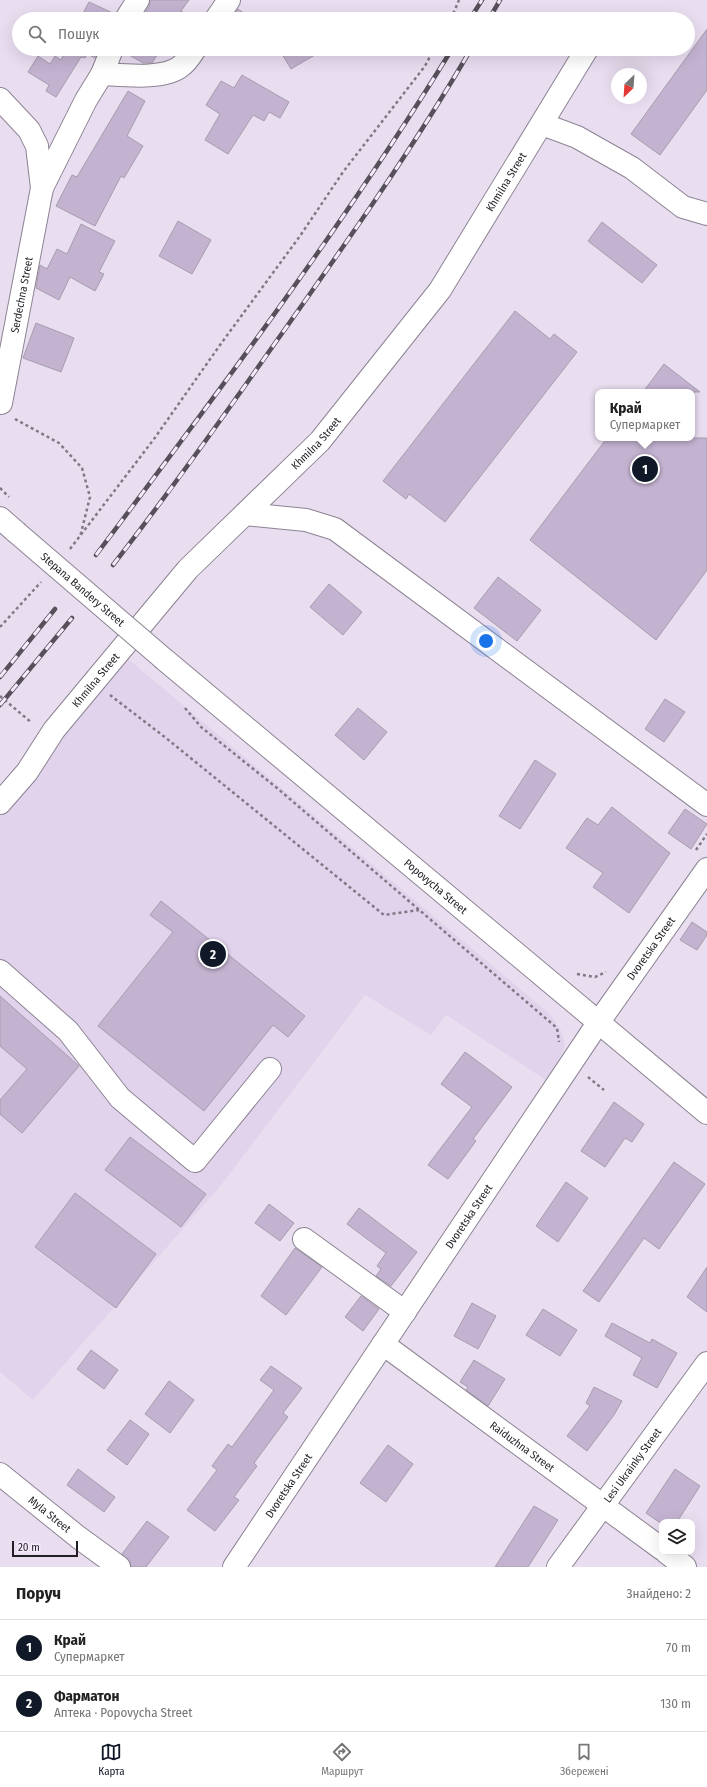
<!DOCTYPE html>
<html lang="uk">
<head>
<meta charset="utf-8">
<style>
	body { margin:0; font-family:"Fira Sans Condensed",sans-serif; background:#f6f6f6; color:#222 }
	.controls { position:absolute; right:12px; bottom:12px; display:grid; overflow:hidden; border-radius:8px; box-shadow:0 4px 16px #0002 }
	.controls button { width:36px; height:36px; display:grid; place-items:center; padding:0; border:0; border-bottom:1px solid #e0e0e0; background:#fff; color:#222; font:20px sans-serif }
	.compass { position:absolute; left:611px; top:68px; width:36px; height:36px; border-radius:50%; background:#fff; box-shadow:0 4px 16px #0002; rotate:205deg }
	.scale { position:absolute; left:12px; bottom:10px; width:66px; box-sizing:border-box; padding-left:4px; border:2px solid #211e24; border-top:0; font-size:11px; line-height:14px; white-space:nowrap; color:#211e24; -webkit-text-stroke:3px #f6ebfe; paint-order:stroke }
	.you { position:absolute; left:486px; top:641px; width:14px; height:14px; margin:-10px; border:3px solid #fff; border-radius:50%; background:#1a73e8; box-shadow:0 0 0 6px #1a73e833 }
	.badge { display:grid; place-items:center; width:26px; height:26px; border-radius:50%; background:#111827; color:#fff; font-size:13px; font-weight:700 }
	.pin { position:absolute; translate:-50% -50%; border:2px solid #fff; box-shadow:0 1px 4px #0006 }
	.popup { position:absolute; left:595px; top:389px; width:100px; height:52px; box-sizing:border-box; display:grid; place-content:center; border-radius:8px; background:#fff; filter:drop-shadow(0 1px 3px #0005); font-size:13px; white-space:nowrap; color:#767676 }
	.popup b { font-size:15px; color:#222 }
	.popup::after { content:''; position:absolute; left:50%; top:100%; margin-left:-8px; border:8px solid transparent; border-top-color:#fff }
	.list { margin:0; padding:0; list-style:none }
	h2 { display:flex; justify-content:space-between; align-items:center; height:52px; margin:0; padding:0 16px; font-size:17px }
	h2 small { font-size:13px; font-weight:400; color:#767676 }
	.list li { display:grid; grid-template-columns:26px 1fr auto; gap:12px; align-items:center; box-sizing:border-box; height:56px; padding:0 16px; border-top:1px solid #e0e0e0 }
	.list b { display:block; font-size:15px; white-space:nowrap }
	.list p { margin:0; font-size:13px; white-space:nowrap; color:#767676 }
	.list em { font-size:13px; font-style:normal; color:#767676 }
	.icon { flex:none; width:22px; height:22px; fill:none; stroke:currentColor; stroke-width:2; stroke-linecap:round; stroke-linejoin:round }
	.map { position:relative; flex:none; width:707px; height:1567px; overflow:hidden }
	.search { position:absolute; background:#fff; box-shadow:0 4px 16px #0002; left:12px; right:12px; top:12px; height:44px; display:flex; align-items:center; gap:10px; box-sizing:border-box; padding:0 14px; border-radius:22px; color:#767676; font-size:15px }
	.sheet { height:164px; background:#fff }
	nav { display:flex; justify-content:space-around; align-items:center; box-sizing:border-box; height:56px; border-top:1px solid #e0e0e0; background:#fff; font-size:11px; color:#767676 }
	nav a { display:grid; justify-items:center; gap:2px }
	nav .on { color:#111827 }
	.map>svg:first-child { display:block }
	.built { fill:#e1d3ec }
	.building { fill:#c3b2d0; stroke:#a79dae }
	.lines { fill:none; stroke-linecap:round; stroke-linejoin:round }
	.minor-casing { stroke:#8c8393; stroke-width:24 }
	.major-casing { stroke:#8c8393; stroke-width:24 }
	.path { stroke:#807985; stroke-width:2.5; stroke-dasharray:3 3; stroke-linecap:butt }
	.minor { stroke:#fff; stroke-width:22 }
	.major { stroke:#fff; stroke-width:22 }
	.rail-casing { stroke:#555059; stroke-width:4.5 }
	.rail { stroke:#f6ebfe; stroke-width:3; stroke-dasharray:9; stroke-linecap:butt }
	.major-bridge-casing { stroke:#8c8393; stroke-width:24; stroke-linecap:butt }
	.major-bridge { stroke:#fff; stroke-width:22 }
	.labels { text-anchor:middle; dominant-baseline:central; stroke-width:3; stroke-linejoin:round; paint-order:stroke }
	.street-label { font-size:11px; fill:#211e24; stroke:#f6ebfe }
</style>
</head>
<body>
<div class="map">
<svg width="707" height="1567" viewBox="0 0 707 1567">
	<rect width="100%" height="100%" fill="#e9def0"/>
	<path class="built" d="M127,658L551,1015L561,1031L565,1045L560,1059L546,1080L446,1015L431,1035L365,995L222,1184L33,1400L0,1372V817Z"/>
	<g class="building">
		<path d="M150,0H189L181,11L184,13L180,19H141L149,7Z"/>
		<path d="M89,2L115,14L114,19H80Z"/>
		<path d="M238,9L252,19H231Z"/>
		<path d="M707,29V90L660,155L631,134Z"/>
		<path d="M66,49H99L95,58L87,54L85,58L81,57L56,97L46,91L49,85L28,72L38,56L50,64L55,56L61,60Z"/>
		<path d="M124,49H161L152,63H143L124,52Z"/>
		<path d="M279,49H325L291,69Z"/>
		<path d="M242,75L289,102L280,118L269,112L264,121L253,115L228,154L205,140L220,114L206,105L221,81L234,88Z"/>
		<path d="M128,91L145,101L127,136L143,146L124,178L121,176L95,226L56,206L72,175L77,177Z"/>
		<path d="M178,221L211,240L192,274L159,256Z"/>
		<path d="M602,222L657,265L642,283L588,241Z"/>
		<path d="M81,224L115,241L99,272L104,274L95,291L70,277L59,300L36,288L40,265L47,269L57,249L67,254Z"/>
		<path d="M515,311L550,339L554,334L577,352L445,522L409,494L406,499L383,481Z"/>
		<path d="M36,323L74,338L61,372L23,358Z"/>
		<path d="M664,364L700,392H643Z"/>
		<path d="M607,438H707V570L656,640L530,540Z"/>
		<path d="M498,577L541,610L517,641L474,608Z"/>
		<path d="M329,584L362,612L343,635L310,607Z"/>
		<path d="M665,699L685,712L664,742L645,729Z"/>
		<path d="M358,708L387,732L364,760L335,735Z"/>
		<path d="M535,760L556,774L520,829L499,816Z"/>
		<path d="M612,807L670,853L629,913L593,887L603,873L566,848L587,818L598,825Z"/>
		<path d="M685,809L707,824L691,849L668,833Z"/>
		<path d="M161,901L305,1016L288,1037L273,1025L204,1111L98,1026L173,932L150,915Z"/>
		<path d="M692,922L707,932V935L697,950L680,940Z"/>
		<path d="M0,996L79,1066L22,1133L0,1114V1100L27,1069L0,1046Z"/>
		<path d="M465,1052L512,1087L473,1139L476,1141L448,1179L428,1165L472,1107L441,1084Z"/>
		<path d="M614,1102L644,1124L632,1142L625,1138L605,1167L581,1151Z"/>
		<path d="M130,1137L206,1194L181,1227L105,1170Z"/>
		<path d="M674,1162L705,1184L659,1249L644,1238L599,1302L583,1291Z"/>
		<path d="M566,1182L588,1198L558,1242L536,1226Z"/>
		<path d="M75,1193L156,1254L116,1308L35,1247Z"/>
		<path d="M269,1204L294,1223L280,1241L255,1223Z"/>
		<path d="M359,1208L417,1252L391,1286L376,1276L381,1269L377,1266L386,1253L347,1224Z"/>
		<path d="M295,1248L322,1267L286,1315L261,1296Z"/>
		<path d="M707,1267V1312L687,1297Z"/>
		<path d="M361,1296L379,1309L363,1331L345,1317Z"/>
		<path d="M472,1303L496,1316L478,1349L454,1336Z"/>
		<path d="M543,1309L577,1330L560,1356L526,1335Z"/>
		<path d="M612,1323L650,1343L652,1339L677,1353L657,1388L633,1375L642,1358L605,1336Z"/>
		<path d="M91,1350L118,1370L104,1389L77,1369Z"/>
		<path d="M474,1360L505,1379L488,1406L466,1390L468,1387L460,1382Z"/>
		<path d="M271,1366L302,1388L283,1413L288,1417L254,1463L257,1466L234,1497L239,1500L215,1531L187,1510L217,1470L212,1466L228,1444L232,1447L274,1390L260,1380Z"/>
		<path d="M169,1381L194,1400L170,1433L145,1414Z"/>
		<path d="M594,1387L622,1401L614,1415L587,1451L567,1436L590,1406L586,1403Z"/>
		<path d="M130,1420L149,1434L127,1465L107,1450Z"/>
		<path d="M388,1445L413,1464L386,1502L360,1483Z"/>
		<path d="M78,1469L115,1497L104,1512L67,1485Z"/>
		<path d="M675,1469L700,1486L677,1522H659L646,1513Z"/>
		<path d="M534,1506L558,1520L528,1567H495Z"/>
		<path d="M147,1521L169,1537L146,1567H131L130,1562L122,1554Z"/>
	</g>
	<g class="lines">
		<g class="minor-casing">
			<g id="minor">
				<path d="M126,19L138,0"/>
				<path d="M216,19L229,0"/>
				<path d="M102,74C123,75 165,80 181,66C187,62 191,55 195,49"/>
				<path d="M0,99L29,130L37,146L42,188"/>
				<path d="M542,124L577,137L632,168L683,207L707,214"/>
				<path id="s1" d="M1,403L42,188L86,100L102,74L112,49"/>
				<path d="M245,514L306,520L335,529L707,805"/>
				<path id="s2" d="M0,803L27,772L54,730L188,569L320,441L440,290L587,49"/>
				<path d="M0,971L68,1031L120,1098L195,1161L270,1069"/>
				<path d="M304,1239L405,1312"/>
				<path id="s3" d="M383,1344L662,1549"/>
				<path id="s4" d="M0,1474L78,1537L119,1567"/>
				<path d="M666,1552L685,1567"/>
				<path id="s5" d="M234,1567L598,1023L707,869"/>
				<path id="s6" d="M558,1567L707,1363"/>
			</g>
		</g>
		<g class="major-casing">
			<g id="major">
				<path d="M0,518L16,532"/>
				<path id="s7" d="M165,660L707,1113"/>
			</g>
		</g>
		<g class="path">
			<path d="M451,19L459,0"/>
			<path d="M15,419L59,443L82,468L90,497L80,537"/>
			<path d="M0,488L9,497"/>
			<path d="M70,549L154,439L220,345L300,236L343,172L425,66L434,49"/>
			<path d="M0,627L41,582"/>
			<path d="M110,695L166,738L384,915L419,910"/>
			<path d="M0,696L32,723"/>
			<path d="M185,708L201,727L277,788L557,1028L559,1042"/>
			<path d="M696,850L707,834"/>
			<path d="M577,974L595,977L606,972"/>
			<path d="M588,1077L604,1090"/>
		</g>
		<use href="#minor" class="minor"/>
		<use href="#major" class="major"/>
		<g class="rail-casing">
			<g id="rail">
				<path d="M470,19L482,0"/>
				<path d="M489,19L500,0"/>
				<path d="M96,555C220,390 344,225 452,49"/>
				<path d="M113,565C169,493 221,420 273,346C342,249 411,152 471,49"/>
				<path d="M0,677L55,609"/>
				<path d="M0,705L72,618"/>
			</g>
		</g>
		<use href="#rail" class="rail"/>
		<g class="major-bridge-casing">
			<g id="major-bridge">
				<path id="s8" d="M16,532L165,660"/>
			</g>
		</g>
		<use href="#major-bridge" class="major-bridge"/>
	</g>
	<g class="labels">
		<g class="street-label">
			<text stroke="none"><textPath href="#s2" startOffset="804">Khmilna Street</textPath></text>
			<text stroke="none"><textPath href="#s1" startOffset="110">Serdechna Street</textPath></text>
			<text stroke="none"><textPath href="#s2" startOffset="480">Khmilna Street</textPath></text>
			<text stroke="none"><textPath href="#s8" startOffset="88">Stepana Bandery Street</textPath></text>
			<text stroke="none"><textPath href="#s2" startOffset="156">Khmilna Street</textPath></text>
			<text stroke="none"><textPath href="#s7" startOffset="353">Popovycha Street</textPath></text>
			<text stroke="none"><textPath href="#s5" startOffset="746">Dvoretska Street</textPath></text>
			<text stroke="none"><textPath href="#s5" startOffset="422">Dvoretska Street</textPath></text>
			<text stroke="none"><textPath href="#s3" startOffset="173">Raiduzhna Street</textPath></text>
			<text stroke="none"><textPath href="#s6" startOffset="126">Lesi Ukrainky Street</textPath></text>
			<text stroke="none"><textPath href="#s5" startOffset="98">Dvoretska Street</textPath></text>
			<text stroke="none"><textPath href="#s4" startOffset="64">Myla Street</textPath></text>
		</g>
	</g>
</svg>
<div class="controls">
<button><svg class="icon" aria-label="layers" viewBox="0 0 24 24"><path d="M12 4l9 5-9 5-9-5zM3 14l9 5 9-5"/></svg></button>
</div>
<svg class="compass" viewBox="-18 -18 36 36"><path d="M0-13l5 13h-10z" fill="#e53935"/><path d="M0 13l5-13h-10z" fill="#767676"/></svg>
<div class="scale">20 m</div>
<div class="you"></div>
<div class="pin badge" style="left:645px;top:469px">1</div>
<div class="popup"><b>Край</b>Супермаркет</div>
<div class="pin badge" style="left:213px;top:954px">2</div>
<div class="search"><svg class="icon" aria-label="search" viewBox="0 0 24 24"><circle cx="10" cy="10" r="6"/><path d="M15 15l6 6"/></svg>Пошук</div>
</div>
<section class="sheet">
<h2>Поруч<small>Знайдено: 2</small></h2>
<ul class="list">
<li><span class="badge">1</span><div><b>Край</b><p>Супермаркет</p></div><em>70 m</em></li>
<li><span class="badge">2</span><div><b>Фарматон</b><p>Аптека · Popovycha Street</p></div><em>130 m</em></li>
</ul>
</section>
<nav>
<a class="on"><svg class="icon" aria-label="map" viewBox="0 0 24 24"><path d="M3 6l6-2 6 2 6-2v14l-6 2-6-2-6 2zM9 4v14M15 6v14"/></svg>Карта</a>
<a><svg class="icon" aria-label="directions" viewBox="0 0 24 24"><path d="M12 3l9 9-9 9-9-9zM9 14v-3h6M13 9l2 2-2 2"/></svg>Маршрут</a>
<a><svg class="icon" aria-label="saved" viewBox="0 0 24 24"><path d="M7 4h10v16l-5-4-5 4z"/></svg>Збережені</a>
</nav>
</body>
</html>
